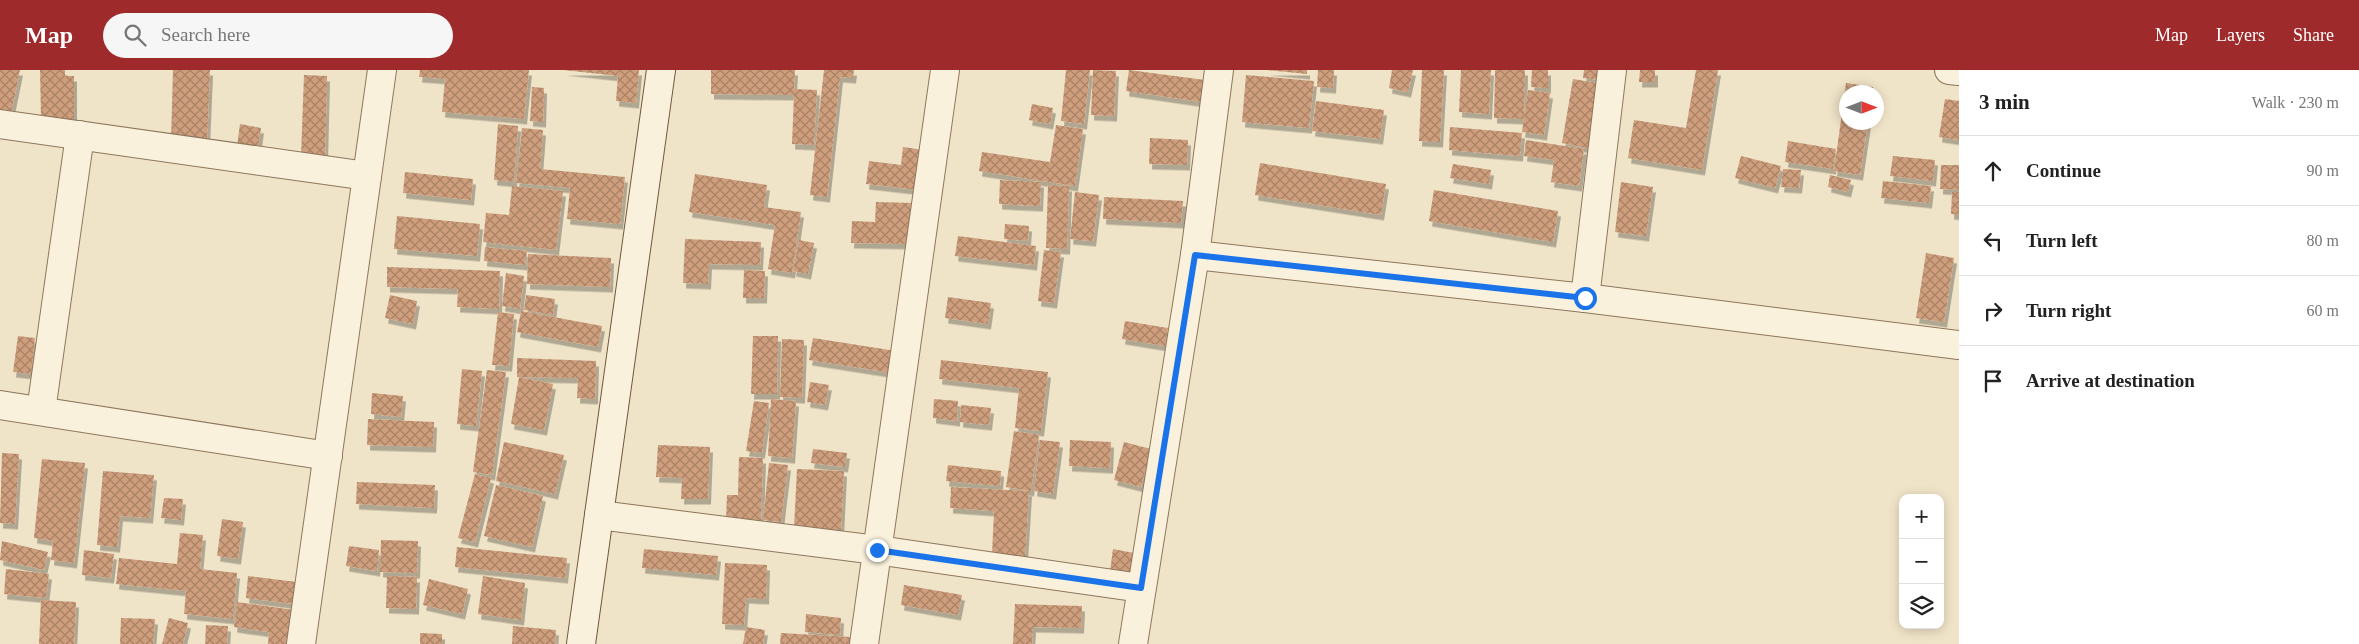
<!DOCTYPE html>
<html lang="en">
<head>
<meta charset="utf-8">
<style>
	body { margin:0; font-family:Georgia,serif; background:#f6f6f6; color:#222 }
	.controls { position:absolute; right:15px; bottom:15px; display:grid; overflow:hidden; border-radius:10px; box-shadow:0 2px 12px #0003 }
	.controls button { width:45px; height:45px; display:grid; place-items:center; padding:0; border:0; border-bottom:1px solid #e0e0e0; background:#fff; color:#222; font:25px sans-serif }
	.compass { position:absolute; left:1839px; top:15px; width:45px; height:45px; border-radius:50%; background:#fff; box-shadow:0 2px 12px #0003; rotate:90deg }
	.stop { position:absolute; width:15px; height:15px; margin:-11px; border:4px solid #1a73e8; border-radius:50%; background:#fff }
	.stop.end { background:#1a73e8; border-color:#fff; box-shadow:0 1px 5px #0008 }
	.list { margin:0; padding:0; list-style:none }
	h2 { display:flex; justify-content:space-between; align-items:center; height:65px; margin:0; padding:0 20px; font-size:21px }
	h2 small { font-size:16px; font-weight:400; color:#767676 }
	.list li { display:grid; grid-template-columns:32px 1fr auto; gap:15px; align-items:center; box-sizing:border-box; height:70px; padding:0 20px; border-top:1px solid #e0e0e0 }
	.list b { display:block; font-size:19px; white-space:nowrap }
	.list em { font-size:16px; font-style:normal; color:#767676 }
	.icon { flex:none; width:28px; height:28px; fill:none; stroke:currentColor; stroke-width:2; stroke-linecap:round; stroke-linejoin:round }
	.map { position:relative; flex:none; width:1959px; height:574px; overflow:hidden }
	header { display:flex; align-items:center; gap:30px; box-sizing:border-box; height:70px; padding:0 25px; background:#9e2a2b; color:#fff }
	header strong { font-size:24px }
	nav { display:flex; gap:28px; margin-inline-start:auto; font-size:18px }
	.search { width:350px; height:45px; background:#f6f6f6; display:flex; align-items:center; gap:12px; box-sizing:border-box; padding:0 18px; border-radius:28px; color:#767676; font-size:19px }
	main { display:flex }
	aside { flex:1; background:#fff }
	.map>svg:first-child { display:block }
	.building { fill:url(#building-cross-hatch); filter:url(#shadow) }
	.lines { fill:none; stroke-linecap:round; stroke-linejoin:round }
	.street-casing { stroke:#8d765c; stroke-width:30 }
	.secondary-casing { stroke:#6f573f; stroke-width:30 }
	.street { stroke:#faf1dc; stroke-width:28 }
	.secondary { stroke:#faf1dc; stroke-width:28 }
	.route { stroke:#1a73e8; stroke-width:6 }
</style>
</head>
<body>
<header>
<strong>Map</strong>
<div class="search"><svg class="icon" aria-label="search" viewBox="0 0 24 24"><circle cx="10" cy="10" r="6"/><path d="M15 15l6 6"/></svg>Search here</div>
<nav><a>Map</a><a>Layers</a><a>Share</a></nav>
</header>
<main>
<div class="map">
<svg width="1959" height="574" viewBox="0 0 1959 574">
	<defs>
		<pattern id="building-cross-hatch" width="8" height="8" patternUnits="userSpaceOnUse" patternTransform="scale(1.25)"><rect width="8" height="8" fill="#cf9f7d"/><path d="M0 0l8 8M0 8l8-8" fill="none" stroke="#a98266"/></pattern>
		<filter id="shadow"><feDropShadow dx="3" dy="5.5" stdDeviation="0" flood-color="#0004"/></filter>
	</defs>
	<rect width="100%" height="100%" fill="#f0e4c8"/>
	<g class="building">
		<path d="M0,0H20L11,44L0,42Z"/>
		<path d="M40,0H65V6H74V49H41Z"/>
		<path d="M173,0H210L207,72L171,71Z"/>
		<path d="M420,0H529L524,49L442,42L445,9L419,7Z"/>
		<path d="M563,0H639L636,33L616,31L618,6Z"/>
		<path d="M711,0H795L794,19L817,20L814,75L792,74L794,25L711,24Z"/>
		<path d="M824,0H854L853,8L840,7L827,127L810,125Z"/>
		<path d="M1066,0H1090L1084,54L1061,51Z"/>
		<path d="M1093,0L1116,1L1114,46L1091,45Z"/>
		<path d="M1129,0L1205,10L1202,32L1126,21Z"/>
		<path d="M1266,0H1307V4Z"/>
		<path d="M1318,0H1334L1333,18L1317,17Z"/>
		<path d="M1392,0H1413L1408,22L1389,18Z"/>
		<path d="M1422,0H1444L1440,72L1419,71Z"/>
		<path d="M1461,0H1491L1489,44L1459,42Z"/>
		<path d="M1495,0H1525L1524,49L1494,48Z"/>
		<path d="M1532,0H1548V18L1531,17Z"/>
		<path d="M1584,0H1603L1602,10L1583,8Z"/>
		<path d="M1640,0H1655V12H1639Z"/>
		<path d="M1696,0H1718L1702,100L1628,88L1634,50L1686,58Z"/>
		<path d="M304,5L327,6L325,88L301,87Z"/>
		<path d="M1246,5L1314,11L1309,58L1242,52Z"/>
		<path d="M1573,9L1603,14L1592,79L1562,73Z"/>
		<path d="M1846,13L1873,17L1872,22H1846V52H1868L1860,105L1834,101Z"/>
		<path d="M532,17L544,18L543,52L530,51Z"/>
		<path d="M1528,20L1550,23L1544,65L1522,62Z"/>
		<path d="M1945,29L1959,31V70L1939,67Z"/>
		<path d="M1316,31L1384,40L1380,69L1312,61Z"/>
		<path d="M1032,34L1053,38L1050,54L1029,50Z"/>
		<path d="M240,54L261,58L258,79L237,76Z"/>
		<path d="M498,54L518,56L514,112L494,110Z"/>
		<path d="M1056,55L1083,59L1075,116L979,101L982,82L1050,92Z"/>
		<path d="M1450,57L1522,63L1520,86L1449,80Z"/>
		<path d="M522,58L543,60L540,99L625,107L620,154L567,149L570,118L516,113Z"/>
		<path d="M1150,68L1188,70L1187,95L1149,94Z"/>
		<path d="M1526,70L1584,79L1579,116L1551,112L1554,90L1524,86Z"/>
		<path d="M1788,71L1836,79L1833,99L1785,92Z"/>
		<path d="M903,77L924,80L919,120L866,114L869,91L901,95Z"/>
		<path d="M1741,86L1781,96L1775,118L1735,108Z"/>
		<path d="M1893,86L1935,90L1933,111L1890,106Z"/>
		<path d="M1260,93L1386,114L1381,145L1255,125Z"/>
		<path d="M1453,94L1491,100L1489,114L1450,108Z"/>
		<path d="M1941,95H1959V120L1940,119Z"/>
		<path d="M1783,99L1801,100L1799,118L1781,117Z"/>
		<path d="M405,102L473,109L471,130L403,123Z"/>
		<path d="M695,104L767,115L764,137L801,142L792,203L768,199L775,155L689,142Z"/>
		<path d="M1830,105L1851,110L1848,122L1828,117Z"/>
		<path d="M1000,110L1041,112L1040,136L999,134Z"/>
		<path d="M1883,111L1931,116L1929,133L1881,128Z"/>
		<path d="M1621,112L1653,117L1646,166L1615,162Z"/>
		<path d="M1048,115L1069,116L1067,179L1046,178Z"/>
		<path d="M512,116L563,121L556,180L483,172L486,143L509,145Z"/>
		<path d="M1434,120L1558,141L1553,172L1429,151Z"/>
		<path d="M1075,122L1099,125L1093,171L1070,169Z"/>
		<path d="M1952,122H1959V145L1951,144Z"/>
		<path d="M1104,127L1183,131L1181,153L1103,149Z"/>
		<path d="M876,132L913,133L912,174L851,173L852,151L875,152Z"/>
		<path d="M397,146L480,154L477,186L394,179Z"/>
		<path d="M1005,154L1029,156L1028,171L1004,169Z"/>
		<path d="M958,166L1036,176L1034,195L955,186Z"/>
		<path d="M685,169L761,172L760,195L709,194L708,214L683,213Z"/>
		<path d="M799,170L814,173L808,204L793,201Z"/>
		<path d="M485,177L527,181L525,195L484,191Z"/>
		<path d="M1044,180L1061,182L1054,233L1038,231Z"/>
		<path d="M1926,183L1954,188L1944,252L1916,248Z"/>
		<path d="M528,184L611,188L610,217L527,214Z"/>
		<path d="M387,197L500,201L499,239L457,237L458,219L387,217Z"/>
		<path d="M744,200L765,201L764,228H743Z"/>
		<path d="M506,203L524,206L520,239L502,236Z"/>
		<path d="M390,225L417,231L413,254L385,248Z"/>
		<path d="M526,225L555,229L553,245L524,240Z"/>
		<path d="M948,227L991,233L988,254L945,248Z"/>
		<path d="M521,241L602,256L598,277L517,262Z"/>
		<path d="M498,242L514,244L509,296L492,295Z"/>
		<path d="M1125,251L1168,258L1165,276L1122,269Z"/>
		<path d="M18,266L35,268L31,304L13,302Z"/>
		<path d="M753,266H778L777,324H751Z"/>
		<path d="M813,268L896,281L892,303L809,290Z"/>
		<path d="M782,269L804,270L802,328L780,327Z"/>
		<path d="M517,288L596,291L595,329L577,328L578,308L517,307Z"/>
		<path d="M941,290L1048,302L1041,361L1015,358L1019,318L939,309Z"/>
		<path d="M462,299L482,301L476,356L457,354Z"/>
		<path d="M487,300L506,302L492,405L473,402Z"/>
		<path d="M519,307L553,314L544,360L511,354Z"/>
		<path d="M810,312L829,315L825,335L807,332Z"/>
		<path d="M372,323L403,326L401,347L371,344Z"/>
		<path d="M771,329L796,331L792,388L768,386Z"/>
		<path d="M934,329L958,331L957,351L933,348Z"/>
		<path d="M754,331L769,333L762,383L746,381Z"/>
		<path d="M961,335L991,338L989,355L960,352Z"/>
		<path d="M368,349L434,352L433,377L367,375Z"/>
		<path d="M1014,361L1039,365L1031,421L1006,417Z"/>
		<path d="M1040,370L1060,372L1053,424L1034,421Z"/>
		<path d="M1070,370L1111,372L1110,398L1069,396Z"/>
		<path d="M504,372L564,385L555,424L496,411Z"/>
		<path d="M1124,372L1151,379L1141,417L1114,410Z"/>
		<path d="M658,375L710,377L708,429H681L682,408L656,407Z"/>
		<path d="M813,379L847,383L845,397L811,393Z"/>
		<path d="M2,383L19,384L15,454L0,453Z"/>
		<path d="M739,387L763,388L761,450L726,449L727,425H738Z"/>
		<path d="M42,389L85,393L74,493L51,490L53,471L34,468Z"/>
		<path d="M769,393L788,395L781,452L763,450Z"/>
		<path d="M948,395L1001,401L1000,416L946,411Z"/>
		<path d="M797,399L844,401L841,460L794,458Z"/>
		<path d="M103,401L154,405L150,448L120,446L117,477L97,475Z"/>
		<path d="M475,404L491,408L475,472L458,468Z"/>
		<path d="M357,412L435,415L434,438L356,434Z"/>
		<path d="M496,415L543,426L532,477L484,466Z"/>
		<path d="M951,417L1029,421L1025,486L992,485L994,441L950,438Z"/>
		<path d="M164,428L183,429L181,450L161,448Z"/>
		<path d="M222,449L243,452L238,489L217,486Z"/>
		<path d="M180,463L203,465L200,499L237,503L233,549L184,544L186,521L116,514L119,488L177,494Z"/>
		<path d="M381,470L418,471L417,503L380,502Z"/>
		<path d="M2,471L48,482L44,500L0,490Z"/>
		<path d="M349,476L379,480L377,501L346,496Z"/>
		<path d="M457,477L567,488L565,508L455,497Z"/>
		<path d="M644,479L718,486L716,505L642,498Z"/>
		<path d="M1113,479L1134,483L1131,504L1110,501Z"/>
		<path d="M84,480L114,484L111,508L82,505Z"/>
		<path d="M725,493L767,495L766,529L746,528L744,555L722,554Z"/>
		<path d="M6,499L49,504L46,528L4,524Z"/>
		<path d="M248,506L297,512L294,534L246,528Z"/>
		<path d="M387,506L417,507L416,539L386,538Z"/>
		<path d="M483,506L525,513L521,550L478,544Z"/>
		<path d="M429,509L468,519L462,544L423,535Z"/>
		<path d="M904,515L962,525L958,545L901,535Z"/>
		<path d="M41,530L76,532L74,574H39Z"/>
		<path d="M237,532L294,540L290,574H268L269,562L234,557Z"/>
		<path d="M1015,534L1082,536L1081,558L1033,557L1032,574H1013Z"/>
		<path d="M806,544L841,548L840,565L805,562Z"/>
		<path d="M121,548L155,549L153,574H120Z"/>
		<path d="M169,548L188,553L183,574H162Z"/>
		<path d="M206,555L228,556L227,574H205Z"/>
		<path d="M513,556L556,560L555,574H512Z"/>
		<path d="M746,557L765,560L763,574H743Z"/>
		<path d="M420,563L442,564V574H420Z"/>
		<path d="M781,563L851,567V574H780Z"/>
	</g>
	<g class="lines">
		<g class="street-casing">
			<g id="street">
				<path d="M1949,0L1959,1"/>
				<path d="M0,54L367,106"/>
				<path d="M1195,185L1585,228L1959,275"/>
				<path d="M1585,228L1612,0"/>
				<path d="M0,335L328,386"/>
				<path d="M41,341L80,65"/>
				<path d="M599,445L877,480L1141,518"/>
				<path d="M301,574L382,0"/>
				<path d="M864,574L945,0"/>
				<path d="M1133,574L1195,185L1219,0"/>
			</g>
		</g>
		<g class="secondary-casing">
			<path id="secondary" d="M581,574L661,0"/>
		</g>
		<use href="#street" class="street"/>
		<use href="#secondary" class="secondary"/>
	</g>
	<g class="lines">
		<path class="route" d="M877,480L1141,518L1195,185L1585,228"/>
	</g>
</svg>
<div class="controls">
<button>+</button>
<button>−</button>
<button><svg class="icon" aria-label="layers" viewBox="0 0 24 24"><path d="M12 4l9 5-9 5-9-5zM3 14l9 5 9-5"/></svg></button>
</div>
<svg class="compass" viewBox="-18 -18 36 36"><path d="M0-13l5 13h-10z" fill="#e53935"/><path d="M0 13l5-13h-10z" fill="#767676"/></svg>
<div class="stop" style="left:1585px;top:228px"></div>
<div class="stop end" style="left:877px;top:480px"></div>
</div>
<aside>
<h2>3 min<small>Walk · 230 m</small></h2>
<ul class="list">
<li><svg class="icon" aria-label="ahead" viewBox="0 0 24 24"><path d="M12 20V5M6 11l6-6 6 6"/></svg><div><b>Continue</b></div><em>90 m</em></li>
<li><svg class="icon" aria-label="left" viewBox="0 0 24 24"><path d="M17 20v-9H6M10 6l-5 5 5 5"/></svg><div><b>Turn left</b></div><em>80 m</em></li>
<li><svg class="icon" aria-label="right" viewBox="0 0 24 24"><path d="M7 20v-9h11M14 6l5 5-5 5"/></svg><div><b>Turn right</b></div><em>60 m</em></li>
<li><svg class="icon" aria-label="arrive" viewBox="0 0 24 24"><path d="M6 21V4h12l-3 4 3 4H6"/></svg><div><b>Arrive at destination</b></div></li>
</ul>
</aside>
</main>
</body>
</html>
